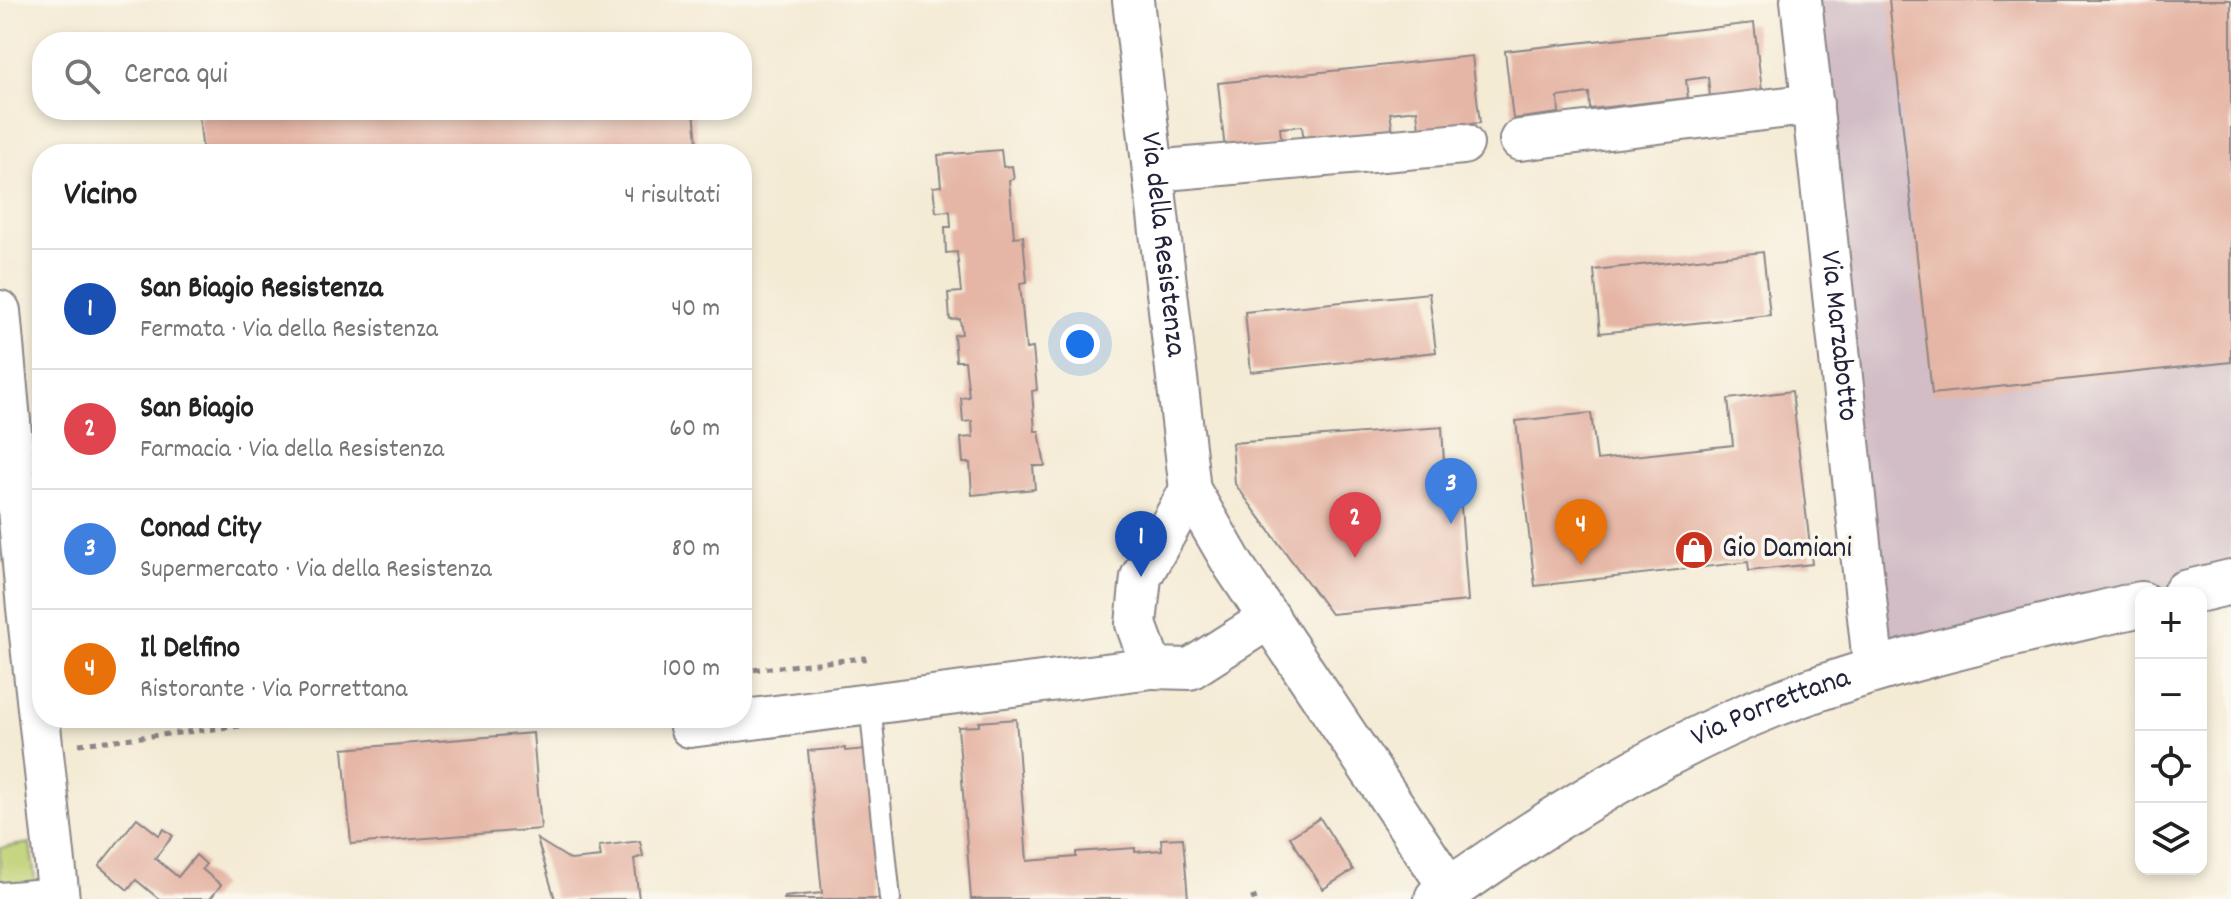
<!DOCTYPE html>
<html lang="it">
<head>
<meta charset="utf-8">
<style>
	body { margin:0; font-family:Dekko,sans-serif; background:#f6f6f6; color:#222 }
	.controls { position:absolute; right:24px; bottom:24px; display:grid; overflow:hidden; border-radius:16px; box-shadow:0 4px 12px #0003 }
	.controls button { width:72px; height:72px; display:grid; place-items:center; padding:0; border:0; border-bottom:2px solid #e0e0e0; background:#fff; color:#222; font:40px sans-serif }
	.you { position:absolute; left:1080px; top:344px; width:28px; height:28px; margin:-20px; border:6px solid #fff; border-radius:50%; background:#1a73e8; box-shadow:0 0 0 12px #1a73e833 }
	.badge { display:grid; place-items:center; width:52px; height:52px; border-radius:50%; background:#ea580c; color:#fff; font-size:26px; font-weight:700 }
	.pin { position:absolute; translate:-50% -66px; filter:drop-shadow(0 2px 4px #0008) }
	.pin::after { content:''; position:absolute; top:42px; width:28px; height:24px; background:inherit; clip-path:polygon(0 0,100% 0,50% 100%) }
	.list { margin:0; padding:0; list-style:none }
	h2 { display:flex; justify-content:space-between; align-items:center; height:104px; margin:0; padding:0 32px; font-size:34px }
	h2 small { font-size:26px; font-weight:400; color:#767676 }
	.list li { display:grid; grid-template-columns:52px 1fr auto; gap:24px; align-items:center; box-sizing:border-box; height:120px; padding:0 32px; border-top:2px solid #e0e0e0 }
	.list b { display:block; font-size:30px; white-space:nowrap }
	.list p { margin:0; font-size:26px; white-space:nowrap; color:#767676 }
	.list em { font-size:26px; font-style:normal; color:#767676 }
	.icon { flex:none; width:44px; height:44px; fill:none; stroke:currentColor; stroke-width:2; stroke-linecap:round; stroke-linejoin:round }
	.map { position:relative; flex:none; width:2231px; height:899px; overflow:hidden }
	.search { position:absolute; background:#fff; box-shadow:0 4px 12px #0003; left:32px; top:32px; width:720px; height:88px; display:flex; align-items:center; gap:20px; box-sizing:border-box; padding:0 28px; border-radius:32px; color:#767676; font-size:30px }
	.panel { position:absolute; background:#fff; box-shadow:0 4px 12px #0003; left:32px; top:144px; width:720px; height:584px; border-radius:32px }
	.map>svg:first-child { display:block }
	.industrial { fill:#d2bdc6 }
	.green { fill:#bed072; stroke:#707956; stroke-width:2 }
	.building { fill:#e5b5a5 }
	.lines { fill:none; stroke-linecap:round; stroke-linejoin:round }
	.service-casing { stroke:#8b8688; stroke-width:24 }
	.minor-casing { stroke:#8b8688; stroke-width:44 }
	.primary-casing { stroke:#8b8688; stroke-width:48 }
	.path { stroke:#8b8688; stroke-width:5; stroke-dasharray:6 6; stroke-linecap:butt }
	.service { stroke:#fff; stroke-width:20 }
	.minor { stroke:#fff; stroke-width:40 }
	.primary { stroke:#fff; stroke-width:44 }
	.labels { text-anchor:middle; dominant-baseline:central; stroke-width:7; stroke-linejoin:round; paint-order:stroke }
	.street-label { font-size:30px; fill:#22223b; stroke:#fbf7ec }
	.poi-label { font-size:30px; fill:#22223b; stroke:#fbf7ec; text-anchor:start }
</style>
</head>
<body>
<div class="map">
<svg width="2231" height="899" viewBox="0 0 2231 899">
	<rect width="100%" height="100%" fill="#fbf7ec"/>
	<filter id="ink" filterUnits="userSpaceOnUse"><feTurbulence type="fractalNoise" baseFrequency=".0125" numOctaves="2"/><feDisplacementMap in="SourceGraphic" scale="16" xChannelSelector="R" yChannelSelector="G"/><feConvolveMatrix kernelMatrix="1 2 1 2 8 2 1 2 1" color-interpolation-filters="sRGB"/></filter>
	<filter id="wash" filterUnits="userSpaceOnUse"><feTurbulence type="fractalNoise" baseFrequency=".006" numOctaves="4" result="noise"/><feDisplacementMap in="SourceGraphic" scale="32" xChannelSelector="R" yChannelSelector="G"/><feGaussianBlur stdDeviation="1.8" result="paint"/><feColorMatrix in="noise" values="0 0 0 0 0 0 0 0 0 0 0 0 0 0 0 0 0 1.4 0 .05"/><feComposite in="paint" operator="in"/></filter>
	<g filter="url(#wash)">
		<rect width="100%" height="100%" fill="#f4ebd5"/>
		<path class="industrial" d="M1814,0H2231V579L2166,593H2141L1871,657Z"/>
		<path class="green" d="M30,843L38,899H0V848Z"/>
		<g id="blocks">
			<g class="building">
				<path d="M1889,0H2231V362L1932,394Z"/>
				<path d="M1754,23L1762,91L1710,97L1708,77L1686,80L1688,98L1590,109L1589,93L1558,97L1559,113L1513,119L1505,51Z"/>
				<path d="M1472,56L1480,123L1419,129L1417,110L1390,113L1393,132L1304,142L1302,126L1280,128L1282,145L1225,151L1218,83Z"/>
				<path d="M258,110H694L698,154H203L199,116Z"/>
				<path d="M1001,150L1003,167L1012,166L1014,179L1009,180L1014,237L1023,236L1027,282L1020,283L1026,349L1033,348L1037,390L1032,391L1035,431H1039L1045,466H1033L1035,489L972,495L970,463H963L961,438L973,437L972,421L963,422L961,398L969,397L965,361H956L954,335L962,334L960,319L950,320L948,293L961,292L957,252L946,253L945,227H951L950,211L936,212L933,187L941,186L938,155Z"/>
				<path d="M1763,252L1770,315L1600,333L1594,270Z"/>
				<path d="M1429,293L1436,352L1251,372L1245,312Z"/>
				<path d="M1792,391L1812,564L1749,571L1748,562L1535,586L1516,421L1591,413L1597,460L1733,445L1728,399Z"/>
				<path d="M1442,427L1445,481L1459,479L1468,601L1331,614L1235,484L1232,443Z"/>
				<path d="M1016,719L1027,861L1076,857V852L1135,848V852L1162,850L1161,839L1183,838L1188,899H971L958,727L979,726V722Z"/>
				<path d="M533,733L541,829L351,844L343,749Z"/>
				<path d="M845,748V751L867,749L882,899H784V897L822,893L808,751Z"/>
				<path d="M137,818L159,835L164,829L173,836L155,858L178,877L196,855L206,864L202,869L221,885L210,899H159L136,880L128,890L99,866Z"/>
				<path d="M1320,818L1353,870L1323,889L1290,837Z"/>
				<path d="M537,839L571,860L601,857L599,846L640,841L643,856L634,859L639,899H555Z"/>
			</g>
		</g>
	</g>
	<g filter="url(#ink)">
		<use href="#blocks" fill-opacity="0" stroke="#8b8688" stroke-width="2"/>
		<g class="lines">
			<g class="service-casing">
				<g id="service">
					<path d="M870,704L890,899"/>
					<path d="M0,893L57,888"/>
				</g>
			</g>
			<g class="minor-casing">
				<g id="minor">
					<path id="s1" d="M1133,0L1190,490L1234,566L1450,889"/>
					<path id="s2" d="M1801,0L1874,672"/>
					<path d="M1520,140L1813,104"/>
					<path d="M1153,171L1463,144"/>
					<path d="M0,311L27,608L59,899"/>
					<path d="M1190,490L1141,577L1136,624L1152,668L1190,669L1270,618"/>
					<path d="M690,727L1152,668"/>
				</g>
			</g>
			<g class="primary-casing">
				<g id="primary">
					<path d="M2185,593L2231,582"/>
					<path id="s3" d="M1437,899C1538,827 1658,750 1773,705C1891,659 2018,633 2141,604"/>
				</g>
			</g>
			<g class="path">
				<path d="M742,671L864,658L865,666"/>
				<path d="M79,744L313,718"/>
				<path d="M1251,899L1257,897V899"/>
			</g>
			<use href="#service" class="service"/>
			<use href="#minor" class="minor"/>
			<use href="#primary" class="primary"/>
		</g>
	</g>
	<defs>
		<g id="shop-disc" transform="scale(2)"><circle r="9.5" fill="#c8321e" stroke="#fbf7ec"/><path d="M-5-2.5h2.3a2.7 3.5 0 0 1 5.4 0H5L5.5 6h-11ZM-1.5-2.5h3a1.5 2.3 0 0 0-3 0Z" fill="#fff"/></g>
	</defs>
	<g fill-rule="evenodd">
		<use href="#shop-disc" x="1694" y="550"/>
	</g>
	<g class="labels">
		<g class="street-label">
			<text stroke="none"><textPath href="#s1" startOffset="246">Via della Resistenza</textPath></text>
			<text stroke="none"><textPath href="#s2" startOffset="338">Via Marzabotto</textPath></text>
			<text stroke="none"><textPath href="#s3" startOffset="386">Via Porrettana</textPath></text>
		</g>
		<g class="poi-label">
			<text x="1722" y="550">Gio Damiani</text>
		</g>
	</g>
</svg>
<div class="controls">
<button>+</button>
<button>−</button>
<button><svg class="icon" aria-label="locate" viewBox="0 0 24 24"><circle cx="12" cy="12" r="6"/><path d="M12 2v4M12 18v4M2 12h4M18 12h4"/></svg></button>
<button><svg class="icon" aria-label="layers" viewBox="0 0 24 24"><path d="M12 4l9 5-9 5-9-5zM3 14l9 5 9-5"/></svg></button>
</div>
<div class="you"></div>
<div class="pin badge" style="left:1141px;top:577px;background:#1a4fb4">1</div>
<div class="pin badge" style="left:1355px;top:558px;background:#e0444e">2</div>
<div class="pin badge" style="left:1451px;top:524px;background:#3f7fe0">3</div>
<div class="pin badge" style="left:1581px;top:565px;background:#e8710a">4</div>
<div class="search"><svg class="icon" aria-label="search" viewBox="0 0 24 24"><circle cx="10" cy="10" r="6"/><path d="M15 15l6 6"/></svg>Cerca qui</div>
<section class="panel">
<h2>Vicino<small>4 risultati</small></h2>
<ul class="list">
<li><span class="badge" style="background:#1a4fb4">1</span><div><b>San Biagio Resistenza</b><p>Fermata · Via della Resistenza</p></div><em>40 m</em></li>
<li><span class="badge" style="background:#e0444e">2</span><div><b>San Biagio</b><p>Farmacia · Via della Resistenza</p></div><em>60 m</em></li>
<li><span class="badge" style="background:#3f7fe0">3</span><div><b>Conad City</b><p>Supermercato · Via della Resistenza</p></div><em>80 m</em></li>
<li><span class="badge" style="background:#e8710a">4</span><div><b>Il Delfino</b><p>Ristorante · Via Porrettana</p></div><em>100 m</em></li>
</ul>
</section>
</div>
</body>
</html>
